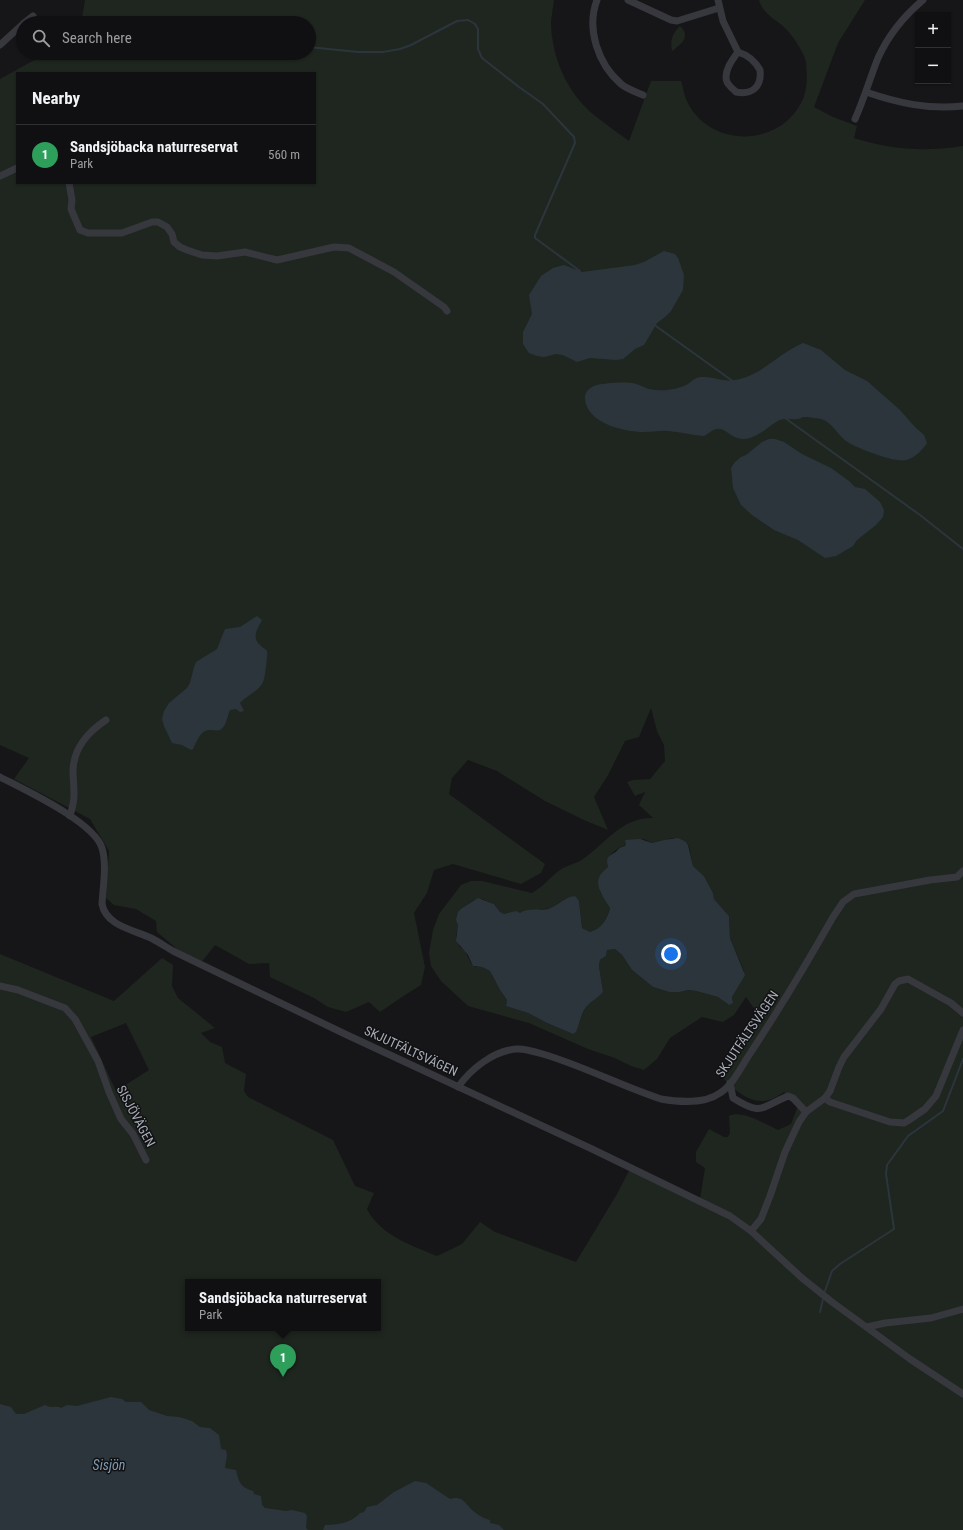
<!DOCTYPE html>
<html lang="en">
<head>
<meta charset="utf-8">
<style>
	body { margin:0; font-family:"Roboto Condensed",sans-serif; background:#1e1e20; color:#f1f3f6 }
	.controls { position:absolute; right:12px; top:12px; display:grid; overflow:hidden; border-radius:0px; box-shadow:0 1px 3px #0004 }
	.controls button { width:36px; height:36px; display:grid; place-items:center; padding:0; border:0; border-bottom:1px solid #303032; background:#101012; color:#f1f3f6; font:20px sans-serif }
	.you { position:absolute; left:671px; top:954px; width:14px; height:14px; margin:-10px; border:3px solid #fff; border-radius:50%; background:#1a73e8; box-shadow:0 0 0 6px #1a73e833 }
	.badge { display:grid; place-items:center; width:26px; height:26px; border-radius:50%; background:#8c9099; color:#fff; font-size:13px; font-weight:700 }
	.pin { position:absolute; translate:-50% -33px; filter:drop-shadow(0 1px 2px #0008) }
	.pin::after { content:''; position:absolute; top:21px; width:14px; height:12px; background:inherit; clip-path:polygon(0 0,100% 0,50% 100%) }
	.popup { position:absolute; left:185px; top:1279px; width:196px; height:52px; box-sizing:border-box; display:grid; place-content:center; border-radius:0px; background:#101012; filter:drop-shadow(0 1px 3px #0005); font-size:13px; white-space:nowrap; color:#9c9d9f }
	.popup b { font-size:15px; color:#f1f3f6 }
	.popup::after { content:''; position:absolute; left:50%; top:100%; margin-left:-8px; border:8px solid transparent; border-top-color:#101012 }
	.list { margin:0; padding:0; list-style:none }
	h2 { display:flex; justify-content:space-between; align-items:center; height:52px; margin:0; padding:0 16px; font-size:17px }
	h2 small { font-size:13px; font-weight:400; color:#9c9d9f }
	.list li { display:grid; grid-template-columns:26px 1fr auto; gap:12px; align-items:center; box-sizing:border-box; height:60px; padding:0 16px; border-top:1px solid #303032 }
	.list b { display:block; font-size:15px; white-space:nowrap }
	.list p { margin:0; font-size:13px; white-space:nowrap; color:#9c9d9f }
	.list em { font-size:13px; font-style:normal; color:#9c9d9f }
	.icon { flex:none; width:22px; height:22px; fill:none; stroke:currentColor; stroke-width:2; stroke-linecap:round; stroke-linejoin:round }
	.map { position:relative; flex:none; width:963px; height:1530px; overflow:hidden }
	.search { position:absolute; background:#101012; box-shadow:0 1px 3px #0004; left:16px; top:16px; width:300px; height:44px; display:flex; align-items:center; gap:10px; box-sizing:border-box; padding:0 14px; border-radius:22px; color:#9c9d9f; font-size:15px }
	.panel { position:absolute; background:#101012; box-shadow:0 1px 3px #0004; left:16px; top:72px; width:300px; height:112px; border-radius:0px }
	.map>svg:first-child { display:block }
	.green { fill:#1e261f; fill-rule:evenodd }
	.water { fill:#2c353c }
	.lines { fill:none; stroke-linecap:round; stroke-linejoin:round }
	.stream { stroke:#2c353c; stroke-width:2 }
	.street { stroke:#37383d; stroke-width:7 }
	.labels { text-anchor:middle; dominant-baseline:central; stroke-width:3; stroke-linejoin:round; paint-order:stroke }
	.street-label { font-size:13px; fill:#a8adb8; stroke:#111113 }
	.water-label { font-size:14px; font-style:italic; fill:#7f9bb3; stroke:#111113 }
</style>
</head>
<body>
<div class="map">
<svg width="963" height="1530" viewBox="0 0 963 1530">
	<rect width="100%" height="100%" fill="#161618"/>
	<g class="green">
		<path d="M85,0H554C553,7 552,14 551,21C551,56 567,93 594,115C605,124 617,132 629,141L651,81H681C683,87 684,94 686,99C707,148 779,149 802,101C808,89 807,75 806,62C804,52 791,33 783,26C774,19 762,12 759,0H865L838,43L814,107L833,117L857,126L854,138C893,150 923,152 963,146V1530H0V954L114,1001L162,958L173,965L172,986L178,998L215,1028L201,1033L210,1042L222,1047L225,1063L246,1074L244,1091L248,1097L333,1140L355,1186L374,1193L367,1209C380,1235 411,1245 437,1256L462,1244L480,1222L495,1232L576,1262L617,1194L632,1165L700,1199L705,1168L696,1162V1152L709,1129L724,1137H728L730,1133L729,1116C741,1109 765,1124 778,1130L791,1124L798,1106L784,1092C779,1095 774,1099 769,1100C750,1105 735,1090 723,1078L756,1011L746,997L734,1015L723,1022L702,1017L670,1038L657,1059L644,1070L631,1066L615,1058L588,1049L529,1023L468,1006L441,981L431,966L429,953L433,930L439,914L461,885L471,881H482L532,893C543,887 550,877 560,870C567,865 576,864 583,859C606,843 622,817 653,818L639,805L645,792L635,796L627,782L633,780L650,779L665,761L664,745L657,731L651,708L639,737L625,741L608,775L594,797L608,830L584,820L545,801L497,771L468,760L452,778L449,794L545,864L541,873L521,884L453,864L434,870L427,893L414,913L425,967L421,985L405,995L380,1012L369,1002L346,1012L328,1007L314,998L270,977L269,963L249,964L215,945L201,963L177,949L157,932L156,921L136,909L114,905L106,898L109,851L90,819L14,779L29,758L0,745V79L47,53H309V23H78L82,18ZM17,73H315V183H17ZM673,838L686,842L689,846L693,866L704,876L713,893L714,899L729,916L730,938L744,971L732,997L733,1001L727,1004L722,999L718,997L696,991L688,990L680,992H669L653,987L632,970L622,955L615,949L607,950L606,956L600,960L599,966L603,992C598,997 590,1002 586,1007C581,1016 579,1025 573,1034L547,1023L528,1013L506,1006L507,1000L500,990L490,971L482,967H475L471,963L465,951L459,946L456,936L462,908L474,900L482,899L494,904L500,912L503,914L520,913L551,908L567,898L579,901L582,928L590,932C601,929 608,918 610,907L600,892L601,875L608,867C604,849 631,843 644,839L652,843ZM126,1023L149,1070L116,1091L91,1037ZM188,1282H378V1328H188Z"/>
		<path d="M680,26C691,36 682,44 672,51C670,40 672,34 680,26Z"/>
	</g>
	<g class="water">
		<path d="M664,251L675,254L678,258L684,275L683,290L671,311L665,317L657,323L644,345L635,349L623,359L616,360L590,358L577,362L563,355L556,354L544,357L537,356L529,353L523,344V332L532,314L529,295L541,276L553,268L564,265L582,272L635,265L644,262Z"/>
		<path d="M803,343L821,350L845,370L867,381L899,409L915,427L924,435L927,443C922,450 915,458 906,460C895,463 856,448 846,441C838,435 832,422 821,419C817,418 807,417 803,417C801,418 799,419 797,419C790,420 783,417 776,422C768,427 760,435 750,438C732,443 727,427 717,429C713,429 708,434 704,436C692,435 680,432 668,431C660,430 652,432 644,432C624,432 585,423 585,397C585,391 592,386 597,385C605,383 628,381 636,384C643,386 648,390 656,390C667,391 679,389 688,384C692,381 696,377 701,377C712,376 723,382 735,380C761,376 779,353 803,343Z"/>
		<path d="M769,439H775L784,442L802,454L831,468L849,481L855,487L865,489L880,502L884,510L883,517L876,525L857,540L853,546L836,556L825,558L798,540L774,530L752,515L741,505L733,488L731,468L735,462L741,457L746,455L762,442Z"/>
		<path d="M257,616L262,620C258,628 251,637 260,645C262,648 265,648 267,651C268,653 265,679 263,682C258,692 248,694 240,703L244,711L240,712L236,709L230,710C227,716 227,726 220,730C217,731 214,730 211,730C200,729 197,742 193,749L191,750L182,745L172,743L164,726L162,719L164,711L169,703L187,688L190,683L194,667L196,662L217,649L225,629L240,627Z"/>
		<path d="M678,838L686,842L688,845L693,866L704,876L713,893L714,899L729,916L730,938L745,975L732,997L733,1003L729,1005L718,997L696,991L688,990L680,992H669L653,987L632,970L622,955L615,949L607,950L606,956L600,960L599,966L603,992C598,998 593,1000 588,1005C581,1012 580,1023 576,1032L573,1034L547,1023L528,1013L506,1006L507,1000L500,990L490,971L482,967L473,966L468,955L456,941L458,925L456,920L458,912L462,908L478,898L494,904L500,912L504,914L516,911L520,913C528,907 539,911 548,909C558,906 564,897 575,896L579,901L582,928L590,932C601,929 608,918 610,908C604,898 593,885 601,874C603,871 606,869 608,867C606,859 607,857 614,853C619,850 617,848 625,846L626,844L625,840L640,839L652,843L664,840Z"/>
		<path d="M111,1397L122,1399L126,1402H141L149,1410L167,1416L179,1417L192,1421L200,1427L210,1428L219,1435L221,1449L226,1450L227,1455L225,1468L236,1470C239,1482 240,1487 253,1491L254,1494L261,1496L262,1505L265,1508L286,1511L292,1510L305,1513L307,1516L306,1528L308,1530H0V1404L11,1407L16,1414H24L45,1405C51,1409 56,1405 61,1408L67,1405L77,1406Z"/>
		<path d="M415,1481L426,1483L450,1499C461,1496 463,1500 470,1508C474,1512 483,1519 490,1520V1523L499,1525L504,1530H323L325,1525C338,1525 351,1523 360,1513L364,1512L367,1507L377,1505L394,1492Z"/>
	</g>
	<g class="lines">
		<g class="stream">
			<path d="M309,47L358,52H383L400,49L411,45L457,21L468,20L475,24L478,29V49L482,58L519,87L543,104L574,137L575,143L535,235V238L580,271"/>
			<path d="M653,324L734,382"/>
			<path d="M785,418L920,515L963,549"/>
			<path d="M825,1291L832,1271L840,1264L894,1229L886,1174L887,1165L908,1136L943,1111L963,1059"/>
			<path d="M820,1312L823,1299"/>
		</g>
		<g class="street">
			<path d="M597,0C586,29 598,64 621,84C627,89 636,92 643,95"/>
			<path d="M628,0L671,20L677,21L719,8"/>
			<path d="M718,0L723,21L738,52C748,55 755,61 760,70C762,87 752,95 736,92C733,89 729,86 727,82C723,72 732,60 738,52"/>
			<path d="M24,23L33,16"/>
			<path d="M0,45L23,24"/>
			<path d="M866,92C898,103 929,110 963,106"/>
			<path d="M855,119C864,99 870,78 878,58C888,36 905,15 923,0"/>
			<path d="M0,176L17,168"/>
			<path d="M69,183L72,200L71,209L80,230L88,233H122L152,222H158L167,227L172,234L174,242L180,247L187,250L202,255L217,256L245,252L277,260L334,247L349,248L394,272L444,307L447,311"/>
			<path d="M0,777C25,790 94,822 102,848C107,865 103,886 102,904C106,926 134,930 151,938C159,942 166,947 173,951L345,1034L592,1149L730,1216L751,1231L802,1278L832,1302L910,1359L963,1394"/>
			<path d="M70,816C72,809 74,802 74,795C74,786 73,778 73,770C74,747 88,732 106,720"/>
			<path d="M0,986L18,990L57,1005L65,1008L75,1019L98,1061L109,1092L121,1119L133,1134L146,1160"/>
			<path d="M730,1083L733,1098C762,1116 760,1108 788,1096L793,1098L806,1112"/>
			<path d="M458,1087C471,1069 493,1051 516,1049C525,1048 536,1052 546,1055C585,1067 622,1086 661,1099C678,1102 705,1104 720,1093C734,1084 742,1065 751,1052C780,1008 807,963 833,917L843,902L854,894L930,880L957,877L963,871"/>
			<path d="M825,1098L830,1102L890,1122L904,1123L909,1120L925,1109L936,1096L963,1030"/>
			<path d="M751,1231L761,1219L770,1196L785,1152L799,1122L806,1112L825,1098L830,1091L839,1067L844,1057L881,1009L895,984L899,981L908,979L951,1003L963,1013"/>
			<path d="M867,1327L885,1323L931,1318L963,1309"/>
		</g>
	</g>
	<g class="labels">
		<g class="street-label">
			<text transform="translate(747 1034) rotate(-56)">SKJUTFÄLTSVÄGEN</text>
			<text transform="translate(411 1051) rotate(25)">SKJUTFÄLTSVÄGEN</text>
			<text transform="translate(136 1116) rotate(62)">SISJÖVÄGEN</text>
		</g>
		<g class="water-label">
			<text x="109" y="1465">Sisjön</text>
		</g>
	</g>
</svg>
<div class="controls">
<button>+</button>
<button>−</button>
</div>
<div class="you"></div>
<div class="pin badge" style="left:283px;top:1377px;background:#2e9e5b">1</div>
<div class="popup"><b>Sandsjöbacka naturreservat</b>Park</div>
<div class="search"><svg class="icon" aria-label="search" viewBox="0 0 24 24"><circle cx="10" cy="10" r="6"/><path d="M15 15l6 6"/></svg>Search here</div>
<section class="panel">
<h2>Nearby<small></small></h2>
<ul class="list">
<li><span class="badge" style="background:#2e9e5b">1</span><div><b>Sandsjöbacka naturreservat</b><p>Park</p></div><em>560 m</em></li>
</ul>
</section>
</div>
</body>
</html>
